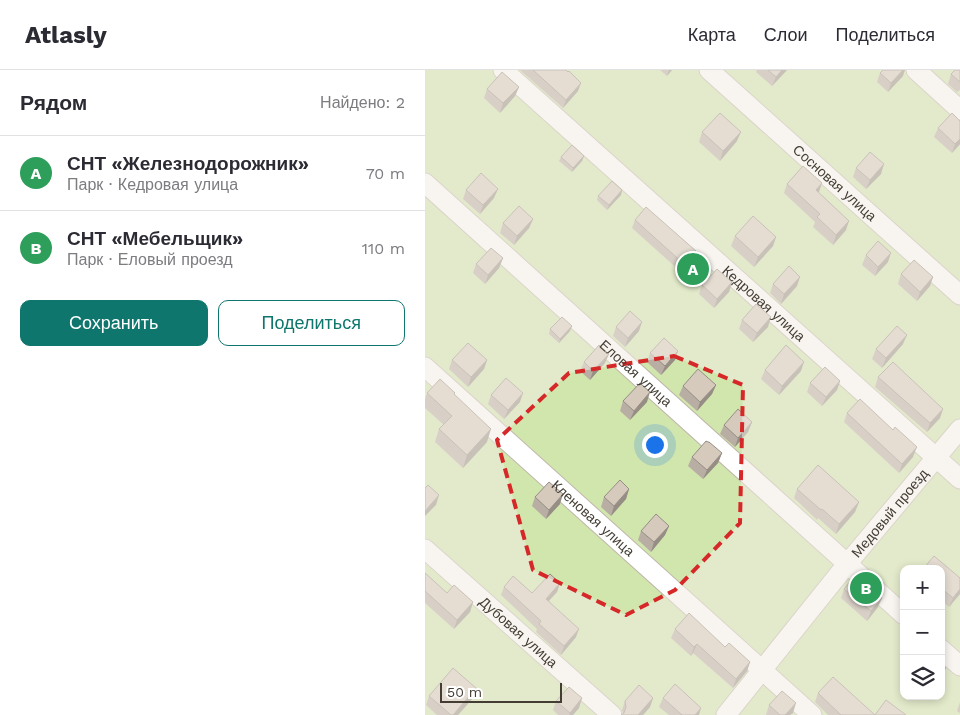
<!DOCTYPE html>
<html lang="ru">
<head>
<meta charset="utf-8">
<style>
	body { margin:0; font-family:"Work Sans",sans-serif; background:#f2f2f3; color:#2b2b33 }
	.controls { position:absolute; right:15px; bottom:15px; display:grid; overflow:hidden; border-radius:10px; box-shadow:0 2px 8px #0003 }
	.controls button { width:45px; height:45px; display:grid; place-items:center; padding:0; border:0; border-bottom:1px solid #e1e1e2; background:#fff; color:#2b2b33; font:25px sans-serif }
	.scale { position:absolute; left:15px; bottom:12px; width:122px; box-sizing:border-box; padding-left:5px; border:2px solid #443d34; border-top:0; font-size:14px; line-height:18px; white-space:nowrap; color:#443d34; -webkit-text-stroke:4px #fff; paint-order:stroke }
	.you { position:absolute; left:229px; top:374px; width:18px; height:18px; margin:-12px; border:4px solid #fff; border-radius:50%; background:#1a73e8; box-shadow:0 0 0 8px #1a73e833 }
	.badge { display:grid; place-items:center; width:32px; height:32px; border-radius:50%; background:#0f766e; color:#fff; font-size:16px; font-weight:700 }
	.pin { position:absolute; translate:-50% -50%; border:2px solid #fff; box-shadow:0 1px 5px #0006 }
	.list { margin:0; padding:0; list-style:none }
	h2 { display:flex; justify-content:space-between; align-items:center; height:65px; margin:0; padding:0 20px; font-size:21px }
	h2 small { font-size:16px; font-weight:400; color:#7c7c81 }
	.list li { display:grid; grid-template-columns:32px 1fr auto; gap:15px; align-items:center; box-sizing:border-box; height:75px; padding:0 20px; border-top:1px solid #e1e1e2 }
	.list b { display:block; font-size:19px; white-space:nowrap }
	.list p { margin:0; font-size:16px; white-space:nowrap; color:#7c7c81 }
	.list em { font-size:16px; font-style:normal; color:#7c7c81 }
	.actions { display:flex; gap:10px; padding:15px 20px }
	.actions a { flex:1; padding:11px 0; border:1px solid #0f766e; border-radius:10px; text-align:center; font-size:18px; color:#0f766e }
	.actions .main { background:#0f766e; color:#fff }
	.icon { flex:none; width:28px; height:28px; fill:none; stroke:currentColor; stroke-width:2; stroke-linecap:round; stroke-linejoin:round }
	.map { position:relative; flex:none; width:535px; height:645px; overflow:hidden }
	header { display:flex; align-items:center; gap:30px; box-sizing:border-box; height:70px; padding:0 25px; background:#fff; border-bottom:1px solid #e1e1e2 }
	header strong { font-size:24px }
	nav { display:flex; gap:28px; margin-inline-start:auto; font-size:18px }
	main { display:flex }
	aside { flex:1; background:#fff }
	.map>svg:first-child { display:block }
	.green { fill:#d0e6ad; fill-rule:evenodd }
	.lines { fill:none; stroke-linecap:round; stroke-linejoin:round }
	.minor-casing { stroke:#c0b7aa; stroke-width:21 }
	.minor { stroke:#fff; stroke-width:19 }
	.wall { fill:#b8aea3 }
	.shaded-wall { fill:#968d84 }
	.building { fill:#d6cabd; stroke:#968d84 }
	.marked { fill:none; stroke:#d62828; stroke-width:4; stroke-dasharray:10 6; stroke-linejoin:round }
	.labels { text-anchor:middle; dominant-baseline:central; stroke-width:4.5; stroke-linejoin:round; paint-order:stroke }
	.street-label { font-size:14px; fill:#443d34; stroke:#fff }
</style>
</head>
<body>
<header>
<strong>Atlasly</strong>
<nav><a>Карта</a><a>Слои</a><a>Поделиться</a></nav>
</header>
<main>
<aside>
<h2>Рядом<small>Найдено: 2</small></h2>
<ul class="list">
<li><span class="badge" style="background:#2e9e5b">A</span><div><b>СНТ «Железнодорожник»</b><p>Парк · Кедровая улица</p></div><em>70 m</em></li>
<li><span class="badge" style="background:#2e9e5b">B</span><div><b>СНТ «Мебельщик»</b><p>Парк · Еловый проезд</p></div><em>110 m</em></li>
</ul>
<div class="actions"><a class="main">Сохранить</a><a>Поделиться</a></div>
</aside>
<div class="map">
<svg width="535" height="645" viewBox="0 0 535 645">
	<rect width="100%" height="100%" fill="#f2ede4"/>
	<path class="green" d="M0,0H535V645H0ZM479,499H516V626H479Z"/>
	<g class="lines">
		<g class="minor-casing">
			<g id="minor">
				<path id="s1" d="M78,0L535,409"/>
				<path id="s2" d="M284,0L535,225"/>
				<path d="M491,0L535,40"/>
				<path id="s3" d="M0,113L479,545"/>
				<path id="s4" d="M0,297L387,645"/>
				<path id="s5" d="M0,479L187,645"/>
				<path d="M516,579L535,596"/>
				<path id="s6" d="M301,645L422,494L535,359"/>
			</g>
		</g>
		<use href="#minor" class="minor"/>
	</g>
	<g class="wall">
		<path d="M95,0H141L153,21L138,38Z"/>
		<path d="M235,0H247L242,6Z"/>
		<path d="M332,0H362L347,16L331,2Z"/>
		<path d="M535,0V20L532,22L523,14L526,4Z"/>
		<path d="M455,3L478,6L463,22L452,12Z"/>
		<path d="M94,17L90,26L75,43L59,28L62,19Z"/>
		<path d="M513,58L535,74L527,83L509,67Z"/>
		<path d="M277,62L312,71L295,91L274,72Z"/>
		<path d="M159,86L157,91L147,102L134,91L136,87Z"/>
		<path d="M431,98L456,104L441,119L428,107Z"/>
		<path d="M362,114L393,123L421,160L408,175L388,157L390,152L359,123Z"/>
		<path d="M41,120L69,128L55,144L38,129Z"/>
		<path d="M197,120L196,125L182,140L172,130L173,126Z"/>
		<path d="M108,149L104,158L89,175L75,163L78,153Z"/>
		<path d="M210,150L245,158L271,181L268,189L256,202L207,158Z"/>
		<path d="M310,166L351,167L348,176L329,197L306,176Z"/>
		<path d="M441,185L463,192L450,206L437,195Z"/>
		<path d="M78,188L74,198L60,214L48,203L51,194Z"/>
		<path d="M476,204L508,207L505,216L492,231L473,214Z"/>
		<path d="M307,212L304,222L289,238L274,224L277,215Z"/>
		<path d="M348,214L372,216L356,234L345,223Z"/>
		<path d="M317,250L343,257L328,272L314,259Z"/>
		<path d="M191,257L214,261L200,277L188,266Z"/>
		<path d="M125,259L145,261L134,273L124,264Z"/>
		<path d="M478,274L457,298L447,289L451,279Z"/>
		<path d="M253,281L250,290L236,305L222,292L225,283Z"/>
		<path d="M27,290H62L59,299L43,317L24,299Z"/>
		<path d="M159,292L180,293L165,310L155,301Z"/>
		<path d="M340,300L376,301L354,325L336,309Z"/>
		<path d="M453,307L515,348L502,362L450,317Z"/>
		<path d="M415,311L412,320L397,336L382,322L385,313Z"/>
		<path d="M291,315L287,324L272,341L254,325L258,316Z"/>
		<path d="M2,323H30V325L62,372L38,398L10,372L14,359L19,355L0,338V329Z"/>
		<path d="M66,325L95,332L79,349L63,334Z"/>
		<path d="M198,331L222,332L205,350L195,341Z"/>
		<path d="M422,343L488,387L474,403L419,352Z"/>
		<path d="M327,352L323,362L310,377L295,364L299,355Z"/>
		<path d="M297,383L293,393L278,409L263,396L267,387Z"/>
		<path d="M204,419L201,429L186,446L176,437L179,427Z"/>
		<path d="M372,419L434,432L430,442L411,464L393,448L392,450L369,428Z"/>
		<path d="M110,427L135,434L121,449L107,436Z"/>
		<path d="M244,456L240,465L226,482L213,470L216,461Z"/>
		<path d="M516,499L535,508V524L524,537L516,530Z"/>
		<path d="M0,503L22,523L48,532L45,542L29,559L0,533Z"/>
		<path d="M135,513L132,522L124,531L151,567L136,585L111,562L112,559L76,525L79,517L107,523Z"/>
		<path d="M419,519L453,537L442,551L416,528Z"/>
		<path d="M250,559L300,577L325,592L322,601L308,618L268,583L266,586L246,568Z"/>
		<path d="M51,618L48,628L33,645H12L1,635L4,626Z"/>
		<path d="M393,623L450,645H481H403L390,632Z"/>
		<path d="M157,628L154,638L148,645H133L128,640L131,631Z"/>
		<path d="M228,628L225,637L218,645H196L198,644L197,640L200,631Z"/>
		<path d="M238,628L274,645H244L234,637Z"/>
		<path d="M535,632V643L532,641Z"/>
		<path d="M344,635L368,643L365,645H341Z"/>
	</g>
	<g class="shaded-wall">
		<path d="M244,0H247L242,6Z"/>
		<path d="M357,0H362L347,16L351,7Z"/>
		<path d="M478,0H480L478,6L463,22L466,13Z"/>
		<path d="M156,13L153,21L138,38L141,30Z"/>
		<path d="M94,17L90,26L75,43L78,33Z"/>
		<path d="M316,62L312,71L295,91L298,81Z"/>
		<path d="M535,69V74L527,83L530,74Z"/>
		<path d="M159,86L157,91L147,102L148,98Z"/>
		<path d="M459,94L456,104L441,119L445,110Z"/>
		<path d="M397,113L394,122L387,129L391,120Z"/>
		<path d="M73,119L69,128L55,144L58,135Z"/>
		<path d="M197,120L196,125L182,140L184,135Z"/>
		<path d="M108,149L104,158L89,175L92,166Z"/>
		<path d="M424,151L421,160L408,175L411,165Z"/>
		<path d="M351,167L348,176L329,197L333,187Z"/>
		<path d="M271,181L268,189L256,202L259,194Z"/>
		<path d="M466,183L463,192L450,206L453,197Z"/>
		<path d="M78,188L74,198L60,214L63,205Z"/>
		<path d="M375,207L372,216L356,234L359,224Z"/>
		<path d="M508,207L505,216L492,231L495,222Z"/>
		<path d="M307,212L304,222L289,238L292,229Z"/>
		<path d="M346,247L343,257L328,272L332,263Z"/>
		<path d="M217,252L214,261L200,277L203,268Z"/>
		<path d="M147,256L145,261L134,273L135,269Z"/>
		<path d="M482,265L478,274L457,298L461,288Z"/>
		<path d="M253,281L250,290L236,305L240,296Z"/>
		<path d="M184,284L180,293L165,310L168,301Z"/>
		<path d="M62,290L59,299L43,317L46,307Z"/>
		<path d="M379,292L376,301L354,325L357,316Z"/>
		<path d="M415,311L412,320L397,336L401,327Z"/>
		<path d="M291,315L287,324L272,341L275,332Z"/>
		<path d="M225,322L222,332L205,350L209,341Z"/>
		<path d="M98,323L95,332L79,349L83,340Z"/>
		<path d="M518,339L515,348L502,362L505,353Z"/>
		<path d="M327,352L323,362L310,377L313,368Z"/>
		<path d="M66,359L62,372L38,398L42,385Z"/>
		<path d="M492,377L488,387L474,403L477,394Z"/>
		<path d="M297,383L293,393L278,409L282,400Z"/>
		<path d="M204,419L201,429L186,446L189,436Z"/>
		<path d="M138,424L135,434L121,449L124,440Z"/>
		<path d="M14,425L11,435L0,446V441Z"/>
		<path d="M434,432L430,442L411,464L414,454Z"/>
		<path d="M244,456L240,465L226,482L229,472Z"/>
		<path d="M135,513L132,522L118,537L121,529Z"/>
		<path d="M535,519V524L524,537L528,528Z"/>
		<path d="M457,528L453,537L442,551L446,541Z"/>
		<path d="M48,532L45,542L29,559L32,550Z"/>
		<path d="M154,559L151,567L136,585L139,576Z"/>
		<path d="M272,574L268,583L266,586L269,577Z"/>
		<path d="M325,592L322,601L308,618L311,609Z"/>
		<path d="M521,598L517,608L516,609V603Z"/>
		<path d="M51,618L48,628L33,645H28Z"/>
		<path d="M157,628L154,638L148,645H144L145,643Z"/>
		<path d="M228,628L225,637L218,645H213Z"/>
		<path d="M371,633L368,643L365,645H360Z"/>
		<path d="M276,638L274,645H270Z"/>
	</g>
	<g class="building">
		<path d="M108,0H141L143,2L144,1L156,13L141,30Z"/>
		<path d="M343,0H357L351,7Z"/>
		<path d="M458,0H478L466,13L455,3Z"/>
		<path d="M530,0H535V12L526,4Z"/>
		<path d="M77,2L94,17L78,33L62,19Z"/>
		<path d="M295,43L316,62L298,81L277,62Z"/>
		<path d="M527,43L535,51V69L530,74L513,58Z"/>
		<path d="M147,75L159,86L148,98L136,87Z"/>
		<path d="M445,82L459,94L445,110L431,98Z"/>
		<path d="M378,96L397,113L391,120L424,151L411,165L392,147L395,144L362,114Z"/>
		<path d="M56,103L73,119L58,135L41,120Z"/>
		<path d="M187,111L197,120L184,135L173,126Z"/>
		<path d="M94,136L108,149L92,166L78,153Z"/>
		<path d="M221,137L271,181L259,194L210,150Z"/>
		<path d="M328,146L351,167L333,187L310,166Z"/>
		<path d="M453,171L466,183L453,197L441,185Z"/>
		<path d="M66,178L78,188L63,205L51,194Z"/>
		<path d="M489,190L508,207L495,222L476,204Z"/>
		<path d="M364,196L375,207L359,224L348,214Z"/>
		<path d="M292,199L307,212L292,229L277,215Z"/>
		<path d="M331,234L346,247L332,263L317,250Z"/>
		<path d="M205,241L217,252L203,268L191,257Z"/>
		<path d="M137,247L147,256L135,269L125,259Z"/>
		<path d="M472,256L482,265L461,288L451,279Z"/>
		<path d="M239,268L253,281L240,296L225,283Z"/>
		<path d="M43,273L62,290L46,307L27,290Z"/>
		<path d="M174,275L184,284L168,301L159,292Z"/>
		<path d="M361,275L379,292L357,316L340,300Z"/>
		<path d="M468,292L518,339L505,353L453,307Z"/>
		<path d="M400,297L415,311L401,327L385,313Z"/>
		<path d="M273,299L291,315L275,332L258,316Z"/>
		<path d="M81,308L98,323L83,340L66,325Z"/>
		<path d="M15,309L30,323L29,324L66,359L42,385L14,359L27,346L2,323Z"/>
		<path d="M215,313L225,322L209,341L198,331Z"/>
		<path d="M435,329L468,360L470,357L492,377L477,394L422,343Z"/>
		<path d="M313,339L327,352L313,368L299,355Z"/>
		<path d="M281,371L283,372H284L297,383L282,400L267,387Z"/>
		<path d="M393,395L434,432L414,454L397,439L396,440L372,419Z"/>
		<path d="M195,410L204,419L189,436L179,427Z"/>
		<path d="M124,412L138,424L124,440L110,427Z"/>
		<path d="M3,415L14,425L0,441V418Z"/>
		<path d="M231,444L244,456L229,472L216,461Z"/>
		<path d="M509,486L535,508V519L528,528L516,518V499H498Z"/>
		<path d="M0,503L22,523L29,515L48,532L32,550L0,521Z"/>
		<path d="M125,504L135,513L121,529L154,559L139,576L114,554L116,551L79,517L88,506L107,523Z"/>
		<path d="M431,505L457,528L446,541L419,519Z"/>
		<path d="M264,543L300,577L304,573L325,592L311,609L272,574L269,577L250,559Z"/>
		<path d="M516,594L521,598L516,603Z"/>
		<path d="M28,598L51,618L28,645H26L4,626Z"/>
		<path d="M408,607L450,645L461,630L481,645H416L393,623Z"/>
		<path d="M250,614L276,638L270,645H257L238,628Z"/>
		<path d="M214,615L228,628L213,645H196L199,643L201,637L200,631Z"/>
		<path d="M144,617L157,628L145,643L131,631Z"/>
		<path d="M357,621L371,633L360,645H355L344,635Z"/>
	</g>
	<path d="M0 0H535V645H0ZM249,286L318,315L315,453L250,520L201,545L108,500L72,370L144,303Z" fill="#f2ede4" fill-opacity=".55" fill-rule="evenodd"/>
	<path class="marked" d="M249,286L318,315L315,453L250,520L201,545L108,500L72,370L144,303Z"/>
	<g class="labels">
		<g class="street-label">
			<text stroke="none"><textPath href="#s2" startOffset="169">Сосновая улица</textPath></text>
			<text stroke="none"><textPath href="#s1" startOffset="350">Кедровая улица</textPath></text>
			<text stroke="none"><textPath href="#s3" startOffset="284">Еловая улица</textPath></text>
			<text stroke="none"><textPath href="#s6" startOffset="260">Медовый проезд</textPath></text>
			<text stroke="none"><textPath href="#s4" startOffset="226">Кленовая улица</textPath></text>
			<text stroke="none"><textPath href="#s5" startOffset="125">Дубовая улица</textPath></text>
		</g>
	</g>
</svg>
<div class="controls">
<button>+</button>
<button>−</button>
<button><svg class="icon" aria-label="layers" viewBox="0 0 24 24"><path d="M12 4l9 5-9 5-9-5zM3 14l9 5 9-5"/></svg></button>
</div>
<div class="scale">50 m</div>
<div class="you"></div>
<div class="pin badge" style="left:268px;top:199px;background:#2e9e5b">A</div>
<div class="pin badge" style="left:441px;top:518px;background:#2e9e5b">B</div>
</div>
</main>
</body>
</html>
